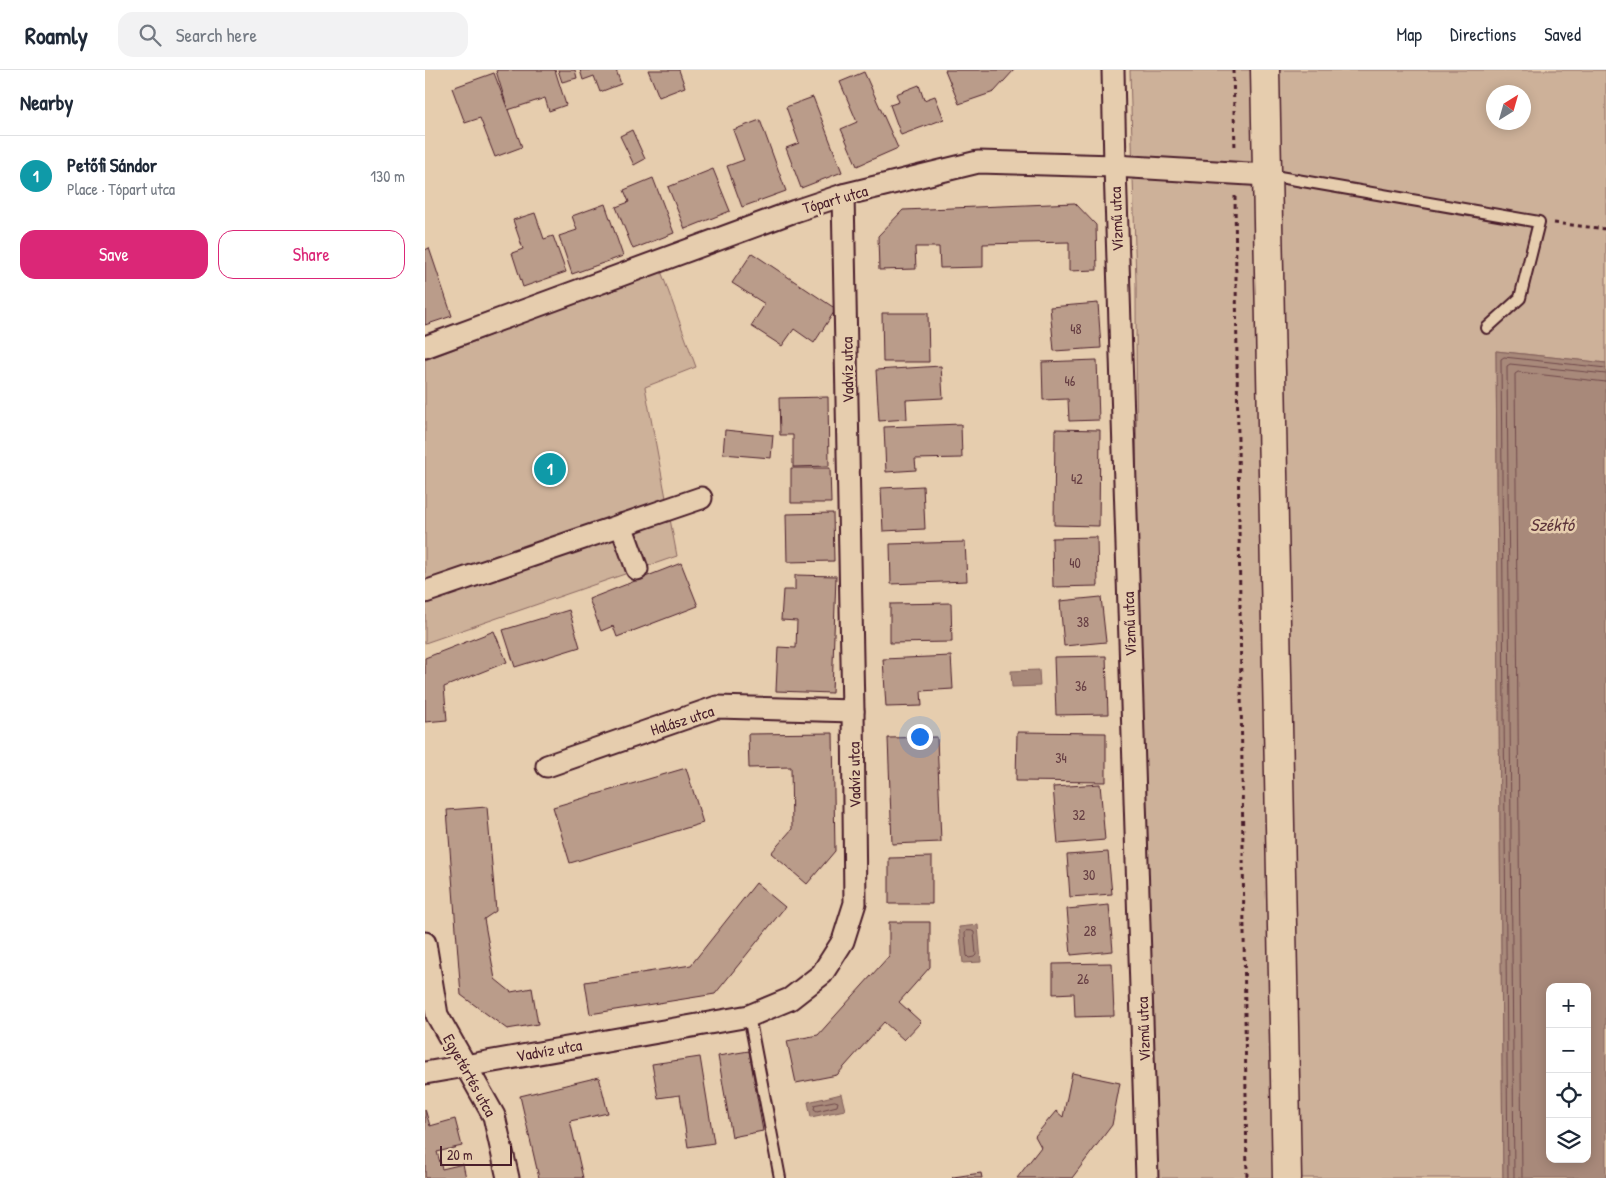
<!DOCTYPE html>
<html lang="en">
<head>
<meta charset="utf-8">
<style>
	body { margin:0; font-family:"Patrick Hand",sans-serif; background:#f2f2f3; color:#1f2937 }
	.controls { position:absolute; right:15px; bottom:15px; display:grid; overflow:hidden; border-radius:10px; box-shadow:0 2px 12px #0003 }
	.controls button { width:45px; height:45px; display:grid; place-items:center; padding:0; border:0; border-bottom:1px solid #e0e1e3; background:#fff; color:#1f2937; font:25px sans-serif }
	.compass { position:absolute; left:1061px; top:15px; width:45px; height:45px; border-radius:50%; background:#fff; box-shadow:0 2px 12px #0003; rotate:37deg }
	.scale { position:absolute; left:15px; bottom:12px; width:72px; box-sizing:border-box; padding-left:5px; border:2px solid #4a1f2b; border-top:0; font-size:14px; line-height:18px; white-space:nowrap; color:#4a1f2b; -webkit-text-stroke:4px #e6cdae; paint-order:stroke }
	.you { position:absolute; left:494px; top:666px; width:18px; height:18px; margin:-12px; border:4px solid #fff; border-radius:50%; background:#1a73e8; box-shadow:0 0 0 8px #1a73e833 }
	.badge { display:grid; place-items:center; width:32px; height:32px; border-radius:50%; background:#db2777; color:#fff; font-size:16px; font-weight:700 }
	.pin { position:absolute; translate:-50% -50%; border:2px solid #fff; box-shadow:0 1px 5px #0006 }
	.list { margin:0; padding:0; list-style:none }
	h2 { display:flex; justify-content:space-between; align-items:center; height:65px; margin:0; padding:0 20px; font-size:21px }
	h2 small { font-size:16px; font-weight:400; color:#747a83 }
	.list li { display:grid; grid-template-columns:32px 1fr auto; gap:15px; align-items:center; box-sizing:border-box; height:80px; padding:0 20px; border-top:1px solid #e0e1e3 }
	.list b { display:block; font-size:19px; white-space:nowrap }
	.list p { margin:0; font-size:16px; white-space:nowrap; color:#747a83 }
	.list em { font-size:16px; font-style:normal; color:#747a83 }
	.actions { display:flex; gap:10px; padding:15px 20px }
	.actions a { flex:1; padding:11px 0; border:1px solid #db2777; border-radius:15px; text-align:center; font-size:18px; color:#db2777 }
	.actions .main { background:#db2777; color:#fff }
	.icon { flex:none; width:28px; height:28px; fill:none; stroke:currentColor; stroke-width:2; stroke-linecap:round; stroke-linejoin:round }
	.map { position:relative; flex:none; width:1181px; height:1108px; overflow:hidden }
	header { display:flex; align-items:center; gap:30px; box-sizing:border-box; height:70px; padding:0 25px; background:#fff; border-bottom:1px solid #e0e1e3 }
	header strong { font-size:24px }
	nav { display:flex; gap:28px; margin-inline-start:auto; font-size:18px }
	.search { width:350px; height:45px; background:#f2f2f3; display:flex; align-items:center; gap:12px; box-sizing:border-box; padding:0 18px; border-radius:15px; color:#747a83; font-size:19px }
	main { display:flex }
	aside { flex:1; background:#fff }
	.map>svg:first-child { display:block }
	.green { fill:#cdb199; stroke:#8c6862; fill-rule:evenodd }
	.water { fill:#a8897a; stroke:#825f5a; fill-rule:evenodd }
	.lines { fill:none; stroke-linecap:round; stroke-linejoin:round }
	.shore { stroke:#70494b; stroke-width:1 }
	.building { fill:#ba9c8a; stroke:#4a1f2b }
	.service-casing { stroke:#4a1f2b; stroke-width:14 }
	.minor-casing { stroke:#4a1f2b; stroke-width:25 }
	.secondary-casing { stroke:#4a1f2b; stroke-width:31 }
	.path { stroke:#4a1f2b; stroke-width:3; stroke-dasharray:4 4; stroke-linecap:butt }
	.service { stroke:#e6cdae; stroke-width:10 }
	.minor { stroke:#e6cdae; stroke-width:21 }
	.secondary { stroke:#e6cdae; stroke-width:28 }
	.labels { text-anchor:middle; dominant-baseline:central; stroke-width:5; stroke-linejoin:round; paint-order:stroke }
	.number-label { font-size:14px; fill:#663e43 }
	.street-label { font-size:16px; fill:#4a1f2b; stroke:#e6cdae }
	.water-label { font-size:18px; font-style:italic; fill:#5d343b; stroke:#e6cdae }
</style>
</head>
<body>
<header>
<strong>Roamly</strong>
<div class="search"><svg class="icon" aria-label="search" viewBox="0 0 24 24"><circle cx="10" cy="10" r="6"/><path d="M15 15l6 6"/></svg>Search here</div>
<nav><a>Map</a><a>Directions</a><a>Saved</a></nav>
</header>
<main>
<aside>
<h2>Nearby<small></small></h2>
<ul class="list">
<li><span class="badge" style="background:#0f9aa8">1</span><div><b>Petőfi Sándor</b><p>Place · Tópart utca</p></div><em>130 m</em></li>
</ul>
<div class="actions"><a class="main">Save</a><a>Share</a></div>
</aside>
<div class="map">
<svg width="1181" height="1108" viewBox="0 0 1181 1108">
	<rect width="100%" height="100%" fill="#e6cdae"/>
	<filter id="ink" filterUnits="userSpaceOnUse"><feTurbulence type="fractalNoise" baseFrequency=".02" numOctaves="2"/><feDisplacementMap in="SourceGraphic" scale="10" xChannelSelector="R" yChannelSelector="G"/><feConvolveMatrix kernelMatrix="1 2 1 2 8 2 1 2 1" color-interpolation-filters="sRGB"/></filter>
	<g filter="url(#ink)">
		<g class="green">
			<path d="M705,0H1181V293L1071,281L1078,1108H713L711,213ZM1068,22H1098V52H1068Z"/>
			<path d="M236,201L271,297L220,317L252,486L0,573V290Z"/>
		</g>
		<g class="water">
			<path d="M1071,281L1181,293V1108H1078ZM1125,917H1162V1089H1125Z"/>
			<path d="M614,600L615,616L587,617L586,601Z"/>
			<path d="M553,855L556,892L538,893L534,857Z"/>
			<path d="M416,1024L420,1040L386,1047L383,1032Z"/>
		</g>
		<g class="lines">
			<g class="shore">
				<path d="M547,861L549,862L551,885L549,887L544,888L542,886L540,863L541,861Z"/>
				<path d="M410,1031L413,1032L412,1036L392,1041L389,1039L390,1035Z"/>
				<path d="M1083,1108L1076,289L1079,287L1181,298"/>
				<path d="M1089,1108L1082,296L1085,294L1181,304"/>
				<path d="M1097,1108L1090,304L1093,302L1181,312"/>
			</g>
		</g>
		<g class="building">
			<path d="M73,0H130L141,35L124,41L120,28L83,40L71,1Z"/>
			<path d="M133,0H150L152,8L137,12Z"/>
			<path d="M155,0H191L196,14L175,22L169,6L158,10Z"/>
			<path d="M223,0H254L260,17L234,27Z"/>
			<path d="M520,0H589L569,22L534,34Z"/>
			<path d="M439,2L473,78L432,96L416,59L432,52L415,12Z"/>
			<path d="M69,3L97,77L70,87L55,48L40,53L27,18Z"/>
			<path d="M494,15L499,30L510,26L519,49L476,65L465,35L474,32L471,24Z"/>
			<path d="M388,27L417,102L376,118L361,78L374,73L361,37Z"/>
			<path d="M335,50L361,121L317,137L302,96L319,90L308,60Z"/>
			<path d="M207,60L220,89L209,95L195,66Z"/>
			<path d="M288,99L305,141L260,159L243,117Z"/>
			<path d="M228,108L249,163L208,179L191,137L204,132L199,120Z"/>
			<path d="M650,133L671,155L672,200L644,201V172L558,174V197L515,198L514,177H490L491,199L454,200L453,166L478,140Z"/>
			<path d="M180,134L198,186L147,204L134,166L152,160L147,146Z"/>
			<path d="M110,143L119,169L128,166L141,202L98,217L87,183L98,179L88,150Z"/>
			<path d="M4,178L27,246L0,255V180Z"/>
			<path d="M327,183L411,239L389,273L369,259L357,276L326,256L340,234L307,213Z"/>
			<path d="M673,233L676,278L629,281L625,237Z"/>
			<path d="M457,243H503L504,292H458Z"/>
			<path d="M672,290L674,350L644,351L643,329L618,330L617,292Z"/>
			<path d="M516,296L518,328L481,330L482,349L454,351L451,300Z"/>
			<path d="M403,327L404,396L368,397V365H355L354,328Z"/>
			<path d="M536,354L537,388L490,389L491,400L461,402L459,357Z"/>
			<path d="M630,359L675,360L674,456L629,455Z"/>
			<path d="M300,360L348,365L346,388L298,384Z"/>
			<path d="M366,398H405L406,433H366Z"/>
			<path d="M498,416L500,459L458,461L456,418Z"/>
			<path d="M408,443L409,491L362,492L361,444Z"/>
			<path d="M672,467L673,516L628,517L627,468Z"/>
			<path d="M540,472L542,511L466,514L465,474Z"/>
			<path d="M256,493L273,536L192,567L188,556L176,561L164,529Z"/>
			<path d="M370,505L411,506L407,623L351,621L353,577L371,578L372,551L356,550L358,520H370Z"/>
			<path d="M676,527L681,572L639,576L635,531Z"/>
			<path d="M526,533L527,572L465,573V534Z"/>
			<path d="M144,540L155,577L90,597L78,560Z"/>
			<path d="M69,561L82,592L19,617L22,650L0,652V588Z"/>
			<path d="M526,586L528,619L496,621L497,636L461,637L458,589Z"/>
			<path d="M681,586L683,644L631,645L629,587Z"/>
			<path d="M592,662L681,663V712L591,711Z"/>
			<path d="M408,663L410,781L382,814L346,783L367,759L366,697L324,698L323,664Z"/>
			<path d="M512,667L516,772L467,774L463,668Z"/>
			<path d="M261,698L278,753L145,793L128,737Z"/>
			<path d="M675,714L680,770L633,774L628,717Z"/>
			<path d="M62,737L71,841L59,849L70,909L86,922L107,918L113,954L82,959L36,925L22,740Z"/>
			<path d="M683,782L687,824L645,827L642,785Z"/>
			<path d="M507,787V834H464V788Z"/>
			<path d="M331,813L360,837L290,924L165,944L160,912L266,895Z"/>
			<path d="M684,835L688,881L646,885L642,839Z"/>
			<path d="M464,852H505V897L474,932L496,952L479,970L459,952L412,1005L371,1013L362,971L393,965L464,886Z"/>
			<path d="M687,893L689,946L650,947L649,923L628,924V894Z"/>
			<path d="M324,981L338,1061L307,1067L293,986Z"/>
			<path d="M275,987L289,1073L263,1077L255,1025L233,1028L227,994Z"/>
			<path d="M647,1003L695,1013L687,1055L647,1108H592L616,1077L610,1066L631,1041L638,1047Z"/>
			<path d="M174,1007L183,1043L145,1051L158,1108H114L95,1026Z"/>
			<path d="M0,1039L5,1056L30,1049L37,1076L12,1082L17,1099L38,1094L41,1108H0Z"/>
			<path d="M556,1103L557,1108H527L528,1107Z"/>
		</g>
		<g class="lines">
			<g class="service-casing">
				<g id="service">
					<path d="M843,105L1114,152L1095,228L1062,258"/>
					<path d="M324,946L355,1108"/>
				</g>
			</g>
			<g class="minor-casing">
				<g id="minor">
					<path d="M688,0L690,96L722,1108"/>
					<path d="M0,277L370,141L418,125L553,92L690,96L841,105"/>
					<path d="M196,455L212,499"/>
					<path d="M0,522L276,428"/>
					<path d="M122,696L292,637L428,641"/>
					<path d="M0,873L12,945L69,1046L83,1108"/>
					<path d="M0,1003L324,946L365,929L397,904L418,871L430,833L428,641L418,125"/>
				</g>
			</g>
			<g class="secondary-casing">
				<path id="secondary" d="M840,0L862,1108"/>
			</g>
			<g class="path">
				<path d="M808,0L810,80"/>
				<path d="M810,126L822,1108"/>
				<path d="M1129,153L1181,159"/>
			</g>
			<use href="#service" class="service"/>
			<use href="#minor" class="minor"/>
			<use href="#secondary" class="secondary"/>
		</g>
	</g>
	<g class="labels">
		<g class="number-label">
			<text x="651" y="258">48</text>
			<text x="645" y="310">46</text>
			<text x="652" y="408">42</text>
			<text x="650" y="492">40</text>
			<text x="658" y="551">38</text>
			<text x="656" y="615">36</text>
			<text x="636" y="687">34</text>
			<text x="654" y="744">32</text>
			<text x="664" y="804">30</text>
			<text x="665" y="860">28</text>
			<text x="658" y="908">26</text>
		</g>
		<g class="street-label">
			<text transform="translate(410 129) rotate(-16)">Tópart utca</text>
			<text transform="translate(691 149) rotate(-92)">Vízmű utca</text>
			<text transform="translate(422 300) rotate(-91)">Vadvíz utca</text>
			<text transform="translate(704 554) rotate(-92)">Vízmű utca</text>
			<text transform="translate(257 650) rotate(-18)">Halász utca</text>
			<text transform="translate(429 705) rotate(-91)">Vadvíz utca</text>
			<text transform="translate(718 959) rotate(-92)">Vízmű utca</text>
			<text transform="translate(124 980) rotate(-10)">Vadvíz utca</text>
			<text transform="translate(45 1005) rotate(61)">Egyetértés utca</text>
		</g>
		<g class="water-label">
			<text x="1127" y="454">Széktó</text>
		</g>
	</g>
</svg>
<div class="controls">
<button>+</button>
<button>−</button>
<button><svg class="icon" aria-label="locate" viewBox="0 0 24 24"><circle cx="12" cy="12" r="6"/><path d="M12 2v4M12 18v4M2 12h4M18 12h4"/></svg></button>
<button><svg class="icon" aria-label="layers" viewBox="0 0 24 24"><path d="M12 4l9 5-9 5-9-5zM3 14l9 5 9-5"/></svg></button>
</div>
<svg class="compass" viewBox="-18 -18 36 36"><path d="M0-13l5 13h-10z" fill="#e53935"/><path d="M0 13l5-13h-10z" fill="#747a83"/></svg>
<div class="scale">20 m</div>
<div class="you"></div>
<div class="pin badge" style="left:125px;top:399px;background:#0f9aa8">1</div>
</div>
</main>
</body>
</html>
